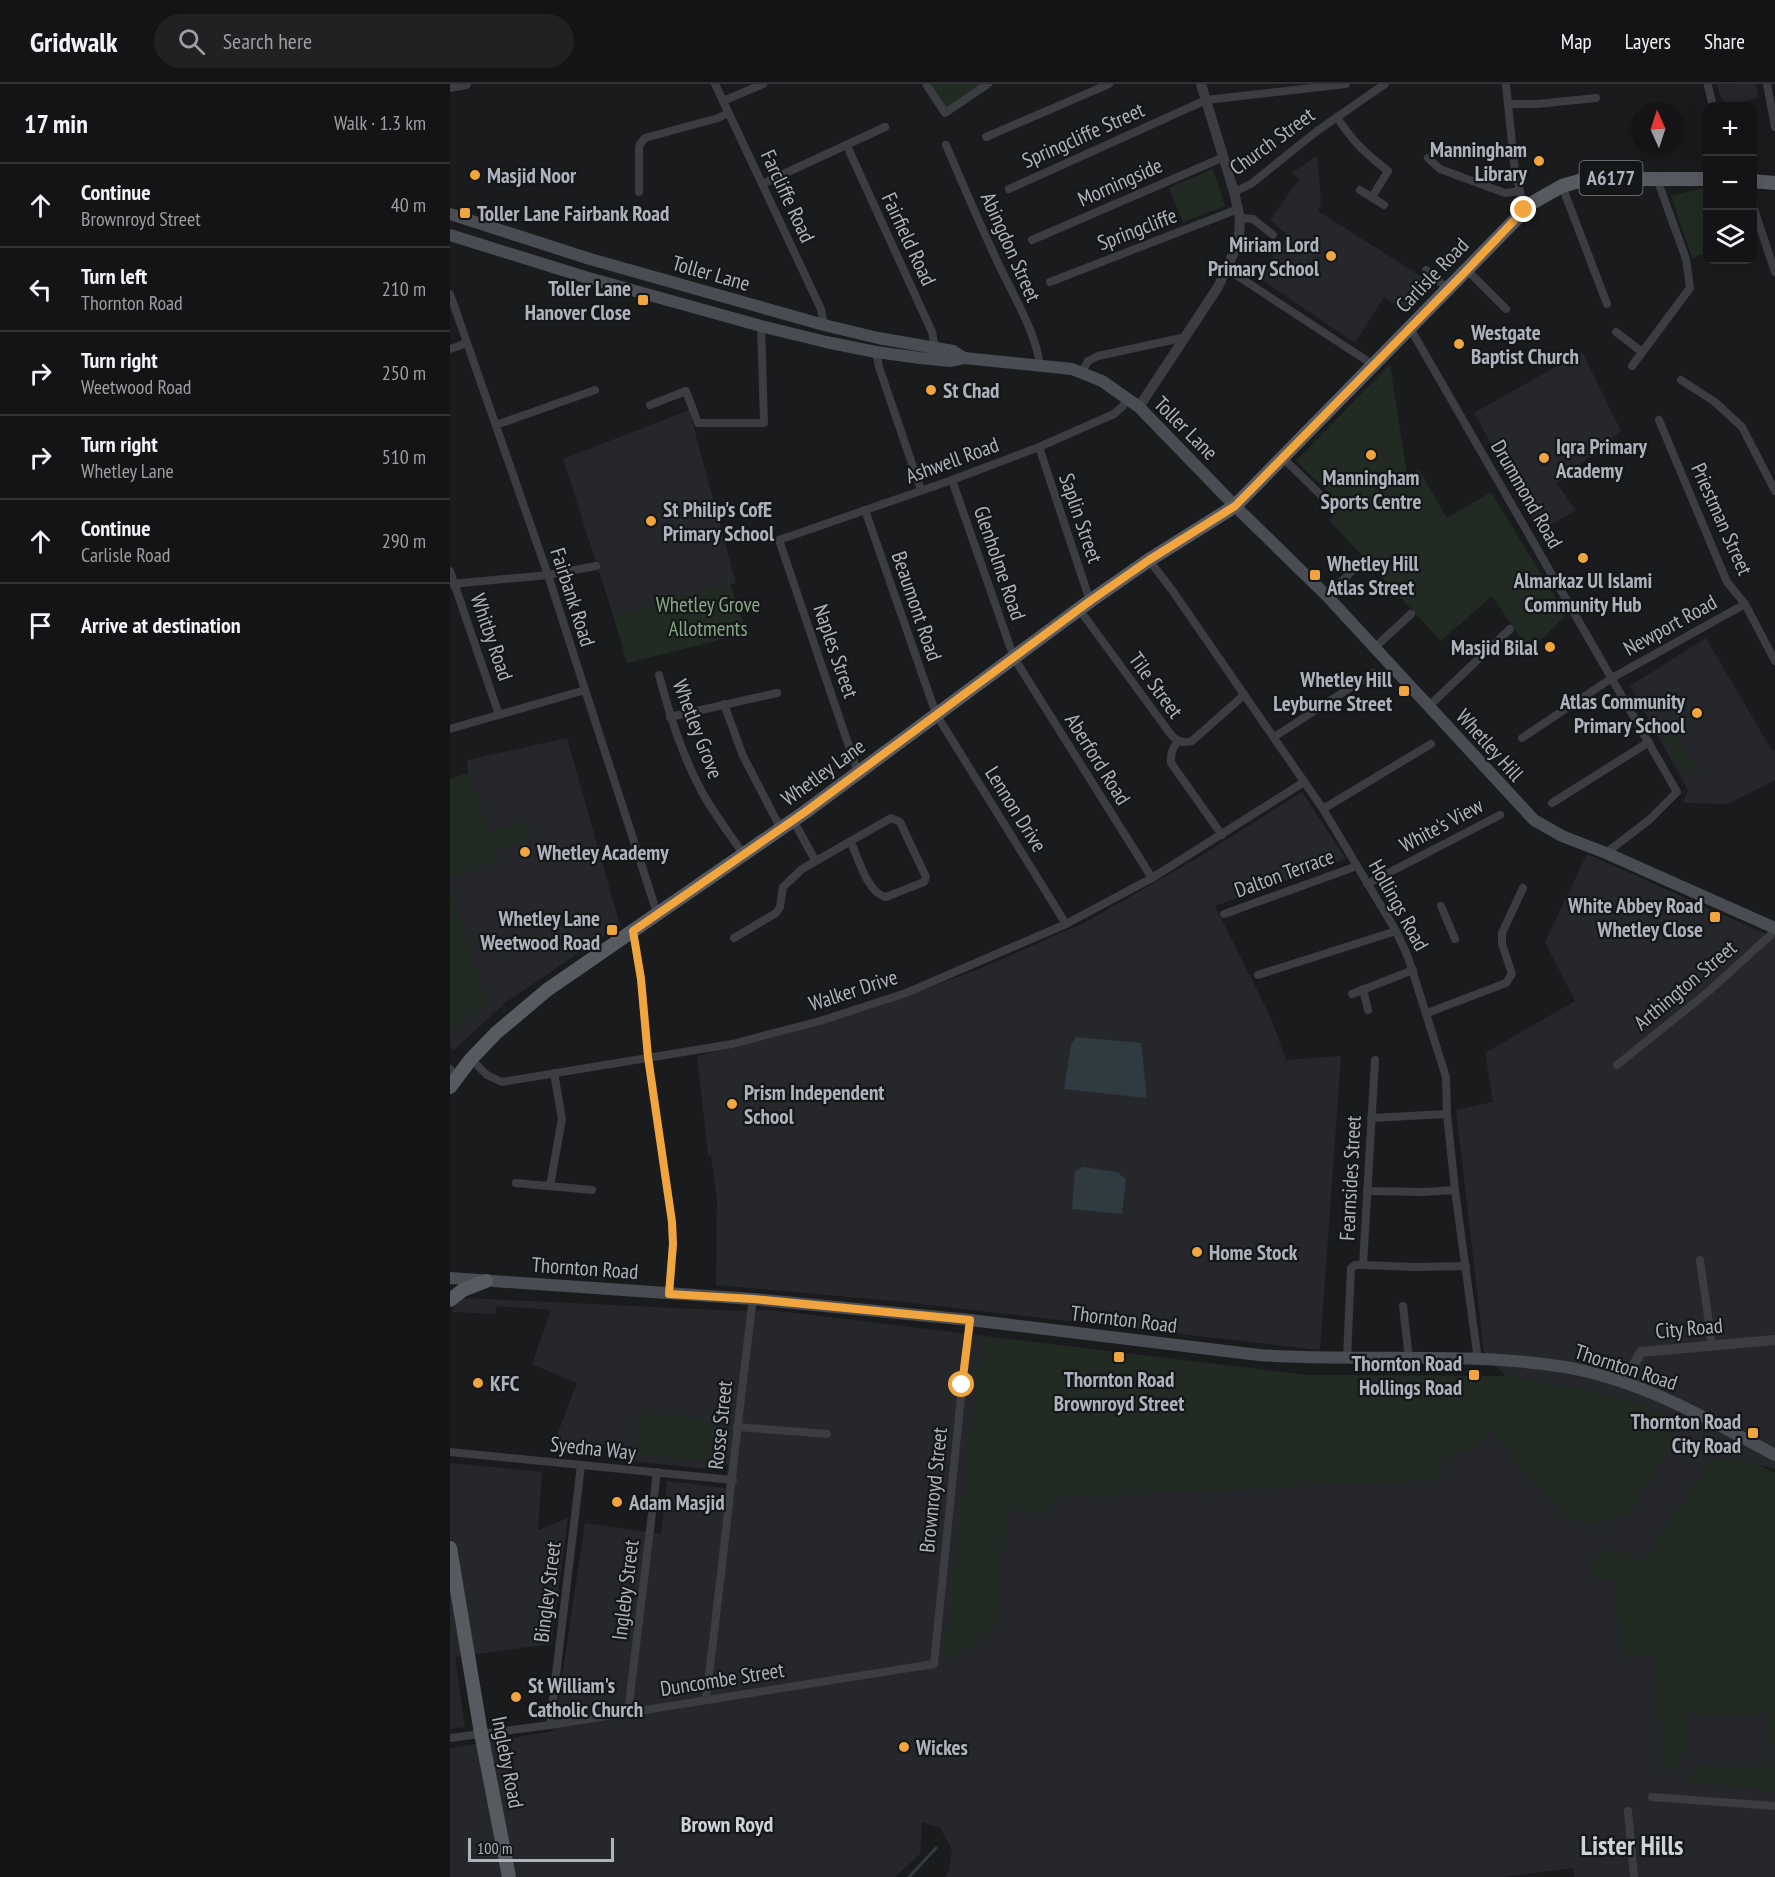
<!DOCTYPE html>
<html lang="en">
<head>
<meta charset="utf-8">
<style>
	body { margin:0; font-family:"PT Sans Narrow",sans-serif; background:#212123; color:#f1f3f6 }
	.controls { position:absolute; right:18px; top:18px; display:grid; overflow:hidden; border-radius:12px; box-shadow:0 6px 24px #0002 }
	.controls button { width:54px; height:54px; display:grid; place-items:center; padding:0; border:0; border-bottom:2px solid #333335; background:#141416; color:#f1f3f6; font:30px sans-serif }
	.compass { position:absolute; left:1181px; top:18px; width:54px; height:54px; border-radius:50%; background:#141416; box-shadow:0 6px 24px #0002; rotate:357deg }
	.scale { position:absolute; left:18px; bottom:15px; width:146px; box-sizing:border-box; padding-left:6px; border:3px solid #adb3bc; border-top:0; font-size:16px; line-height:21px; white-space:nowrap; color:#adb3bc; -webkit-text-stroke:4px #151618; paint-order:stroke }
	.stop { position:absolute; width:18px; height:18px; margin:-14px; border:4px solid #f1a53e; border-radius:50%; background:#fff }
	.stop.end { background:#f1a53e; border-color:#fff; box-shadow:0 2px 6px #0008 }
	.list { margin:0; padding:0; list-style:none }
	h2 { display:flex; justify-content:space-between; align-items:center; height:78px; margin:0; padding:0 24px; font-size:26px }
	h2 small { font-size:20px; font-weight:400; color:#9d9ea1 }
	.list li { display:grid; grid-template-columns:39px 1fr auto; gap:18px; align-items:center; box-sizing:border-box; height:84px; padding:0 24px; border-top:2px solid #333335 }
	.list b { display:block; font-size:22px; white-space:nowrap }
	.list p { margin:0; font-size:20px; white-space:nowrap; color:#9d9ea1 }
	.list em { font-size:20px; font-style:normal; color:#9d9ea1 }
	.icon { flex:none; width:33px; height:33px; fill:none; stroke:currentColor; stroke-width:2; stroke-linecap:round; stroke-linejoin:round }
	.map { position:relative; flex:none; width:1325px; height:1793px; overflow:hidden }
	header { display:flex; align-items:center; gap:36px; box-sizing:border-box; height:84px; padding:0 30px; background:#141416; border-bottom:2px solid #333335 }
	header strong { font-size:28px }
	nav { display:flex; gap:33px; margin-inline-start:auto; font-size:21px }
	.search { width:420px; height:54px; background:#212123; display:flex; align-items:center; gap:15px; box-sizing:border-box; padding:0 21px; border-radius:33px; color:#9d9ea1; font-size:22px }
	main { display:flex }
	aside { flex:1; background:#141416 }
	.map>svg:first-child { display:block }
	.built { fill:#26272a }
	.green { fill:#222b23 }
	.water { fill:#303b41 }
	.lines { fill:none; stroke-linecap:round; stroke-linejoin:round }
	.stream { stroke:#303b41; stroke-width:3 }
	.minor { stroke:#3b3d42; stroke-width:8 }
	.tertiary { stroke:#3b3d42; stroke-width:10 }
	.secondary { stroke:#494c52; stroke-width:12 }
	.primary { stroke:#575a61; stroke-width:14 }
	.route { stroke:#f1a53e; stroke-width:8 }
	.poi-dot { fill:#f1a53e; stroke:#151618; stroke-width:2 }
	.labels { text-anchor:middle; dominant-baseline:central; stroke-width:4.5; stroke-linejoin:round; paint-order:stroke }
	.shield { fill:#151618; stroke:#7f848b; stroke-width:1.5 }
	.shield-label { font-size:20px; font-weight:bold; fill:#adb3bc }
	.street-label { font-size:21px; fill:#adb3bc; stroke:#151618 }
	.poi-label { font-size:21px; font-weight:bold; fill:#adb3bc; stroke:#151618; text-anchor:start }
	.park-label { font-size:21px; fill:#86a785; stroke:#151618 }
	.neighbourhood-label { font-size:22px; font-weight:bold; fill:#ced2d8; stroke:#151618 }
	.district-label { font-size:27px; font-weight:bold; fill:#ced2d8; stroke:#151618 }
</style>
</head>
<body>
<header>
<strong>Gridwalk</strong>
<div class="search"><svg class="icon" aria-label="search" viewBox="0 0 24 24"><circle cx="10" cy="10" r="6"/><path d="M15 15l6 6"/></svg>Search here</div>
<nav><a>Map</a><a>Layers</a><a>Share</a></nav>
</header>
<main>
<aside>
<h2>17 min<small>Walk · 1.3 km</small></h2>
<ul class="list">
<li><svg class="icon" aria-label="ahead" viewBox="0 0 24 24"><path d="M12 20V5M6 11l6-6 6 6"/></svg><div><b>Continue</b><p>Brownroyd Street</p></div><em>40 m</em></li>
<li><svg class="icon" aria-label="left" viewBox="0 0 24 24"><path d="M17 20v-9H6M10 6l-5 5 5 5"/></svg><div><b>Turn left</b><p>Thornton Road</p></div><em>210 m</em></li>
<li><svg class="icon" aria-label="right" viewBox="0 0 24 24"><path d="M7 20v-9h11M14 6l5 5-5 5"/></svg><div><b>Turn right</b><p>Weetwood Road</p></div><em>250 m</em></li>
<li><svg class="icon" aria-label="right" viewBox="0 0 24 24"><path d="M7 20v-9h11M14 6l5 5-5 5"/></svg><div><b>Turn right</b><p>Whetley Lane</p></div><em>510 m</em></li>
<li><svg class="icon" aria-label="ahead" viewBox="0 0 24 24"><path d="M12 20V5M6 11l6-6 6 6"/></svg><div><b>Continue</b><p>Carlisle Road</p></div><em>290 m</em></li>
<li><svg class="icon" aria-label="arrive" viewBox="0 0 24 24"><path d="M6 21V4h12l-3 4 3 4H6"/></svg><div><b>Arrive at destination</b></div></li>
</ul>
</aside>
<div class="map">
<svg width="1325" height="1793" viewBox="0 0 1325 1793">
	<rect width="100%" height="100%" fill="#1a1b1d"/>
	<g class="built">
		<path d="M1267,0H1306L1308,14L1276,21L1269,9Z"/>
		<path d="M867,72L871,118L868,127L983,200L956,229L934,213L905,259L808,193L838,151L820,136L849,95L842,89Z"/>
		<path d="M1132,268L1171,347L1107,400L1126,426L1090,447L1024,329Z"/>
		<path d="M239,326L286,499L163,531L113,375Z"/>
		<path d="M1256,554L1322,667L1325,666V696L1278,720L1233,719L1238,706L1180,602Z"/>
		<path d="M117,654L170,841L56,918L3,967L0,962V695L18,689L17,676Z"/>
		<path d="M852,708L896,775L765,822L821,934L836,976L891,972L870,1266L444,1217L266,1201L267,1114L261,1072H258L247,972L409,929L527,886L636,838L754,770Z"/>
		<path d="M1137,770L1325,854V1385L1308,1381L1325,1389V1793H1124L1123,1784L1053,1793H495L499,1786L502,1765L490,1744L472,1738L470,1770L445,1793H0V1664L104,1647L135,1439L211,1450L217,1397L275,1404L278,1380L268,1386L169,1376L165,1364L157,1361L105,1356L127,1299L82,1280L101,1226L47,1222L45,1230L2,1228L4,1221L10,1216L18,1214L287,1227L321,1226L856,1291L1055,1292L1034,1268L1006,1026L1043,1018L1035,969L1125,917L1095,858Z"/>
		<path d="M0,1379L92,1388L88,1446L118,1434L101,1560L5,1573L15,1643L0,1645Z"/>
	</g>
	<g class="green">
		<path d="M476,0H538L495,29Z"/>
		<path d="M763,85L775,122L733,138L719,104Z"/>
		<path d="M1253,104L1257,105V168L1242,174L1221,112Z"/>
		<path d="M940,280L957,391L969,386L997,434L1041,408L1116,531L1080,567L1042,512L991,557L879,436L893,422L846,377Z"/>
		<path d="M280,500L297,549L177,579L163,531Z"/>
		<path d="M1223,647L1248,687L1237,694L1212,654Z"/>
		<path d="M18,689L39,748L77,736L82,753L44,766L49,777L0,793V695Z"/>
		<path d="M0,803L11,834L35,919L0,949Z"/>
		<path d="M532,1252L856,1291L1056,1292L1159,1310L1217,1331L1225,1354L1179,1430L1149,1439L1115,1434L1040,1347L1017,1369L991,1373L993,1396L604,1413L599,1430L580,1426L557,1425L544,1548L493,1576Z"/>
		<path d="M189,1328L266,1336L262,1377L184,1369Z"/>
		<path d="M1263,1375L1303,1379L1325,1389V1707L1234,1697L1251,1681L1323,1682L1319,1629L1236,1630L1240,1659L1225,1684L1211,1689L1206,1572H1171L1166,1494L1150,1496L1139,1483L1156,1467L1171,1468L1194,1478L1213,1445Z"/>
	</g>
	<g class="water">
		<path d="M626,953L691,959L697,1014L614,1005L621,961Z"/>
		<path d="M633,1083L667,1088L676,1095L672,1130L622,1125L625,1087Z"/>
	</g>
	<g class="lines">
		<path class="stream" d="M459,1793L486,1764"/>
		<g class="minor">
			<path d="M265,0L371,225L374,241"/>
			<path d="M476,0L495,29L538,0"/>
			<path d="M1056,0L1064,79L1074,126"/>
			<path d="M1317,0L1325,43"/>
			<path d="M1258,2L1263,22"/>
			<path d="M273,17L313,0"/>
			<path d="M1059,20H1087L1146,14"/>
			<path d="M887,33C902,57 916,70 938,87L922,113"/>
			<path d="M536,53L659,0"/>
			<path d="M496,61C513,101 530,140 548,179C563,211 585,246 590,281"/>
			<path d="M397,62L482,248L485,264"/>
			<path d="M978,74L990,85L1055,109L1070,107"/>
			<path d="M312,100L435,43"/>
			<path d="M1112,102L1157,220"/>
			<path d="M559,105L756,16L896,0"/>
			<path d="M910,106L934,121"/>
			<path d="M189,108V65L190,60L195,54L268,34L278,29"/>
			<path d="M784,108L801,100L867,47L935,0"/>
			<path d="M1302,119L1325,188"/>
			<path d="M790,134L803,135L823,151"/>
			<path d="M582,156L774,73"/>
			<path d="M777,185L922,280"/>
			<path d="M976,186L998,205"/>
			<path d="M1017,186L1056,225"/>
			<path d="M600,198L788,125"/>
			<path d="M0,210L98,491L207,829"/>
			<path d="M960,244L1227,708L1199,736L1156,769"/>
			<path d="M1166,248L1192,268"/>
			<path d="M0,265L17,259"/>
			<path d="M426,268L429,283L471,406"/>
			<path d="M1182,282L1240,204L1236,175L1207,95"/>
			<path d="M632,288L638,277L648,272L736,253"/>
			<path d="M1231,296L1265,318L1292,343L1325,407"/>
			<path d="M200,321L236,307L248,339H314L311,242"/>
			<path d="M1209,336L1277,498L1295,520L1325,577"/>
			<path d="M46,341L145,306"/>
			<path d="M589,363L640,517"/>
			<path d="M832,373L884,424"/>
			<path d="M502,396L564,574L702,794"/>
			<path d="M415,426L486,630L616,840"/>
			<path d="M699,476L722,506L873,725L946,847L958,873L996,993L997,1030L1005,1106L1028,1276"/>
			<path d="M0,487L49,631"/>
			<path d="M1,500L98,491L146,482"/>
			<path d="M877,512L912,477"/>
			<path d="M629,525L719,648C726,657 731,660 742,657L794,611"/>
			<path d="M923,565L961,530"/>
			<path d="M209,591C220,632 232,671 252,708C264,730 280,750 293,770"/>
			<path d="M274,620L293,672L331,745"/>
			<path d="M979,622L1060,545"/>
			<path d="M220,633L327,609"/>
			<path d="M0,645L135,606"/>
			<path d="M824,653L923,589"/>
			<path d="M1072,654L1162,594L1295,520"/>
			<path d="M728,657C722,664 720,670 721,679L772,751"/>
			<path d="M408,689L329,456L502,396L589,363L664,330L673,322L677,314"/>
			<path d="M1102,719L1199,658"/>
			<path d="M873,725L981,660"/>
			<path d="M343,736L365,776"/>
			<path d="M917,800L1050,731"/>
			<path d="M991,822L1005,855"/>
			<path d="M774,830L907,782"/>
			<path d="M183,847L191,895L198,973L222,1138L223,1160L219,1210"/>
			<path d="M284,854L326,829L330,823L333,803L352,785L441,734L450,738L476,793L474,798L436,813C418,810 408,774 401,758"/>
			<path d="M808,891L946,847"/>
			<path d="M913,905L918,926"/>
			<path d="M902,910L963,886"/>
			<path d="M977,929L1056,899L1062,890L1052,860V849L1073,804"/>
			<path d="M21,975L37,991L52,998L282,960L370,937L456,909L616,840L702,794L854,698"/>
			<path d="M1167,981L1259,907L1325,847"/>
			<path d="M0,985L5,994"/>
			<path d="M921,1034L997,1030"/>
			<path d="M66,1099L142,1106"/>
			<path d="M100,1102L112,1035L104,989"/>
			<path d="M917,1107L974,1108L1005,1106"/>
			<path d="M1250,1176L1262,1261"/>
			<path d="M913,1181L966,1183L1016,1182"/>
			<path d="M953,1222L959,1275"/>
			<path d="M897,1274L901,1184L905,1181H913L925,976"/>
			<path d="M287,1343L377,1350"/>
			<path d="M0,1368L283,1396"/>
			<path d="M256,1614C273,1481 286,1348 303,1215"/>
			<path d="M178,1628L207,1388"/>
			<path d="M100,1641L131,1381"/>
			<path d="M0,1654L100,1641L484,1580L511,1312L520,1236"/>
			<path d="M1202,1713L1325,1722"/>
			<path d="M1178,1727L1184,1793"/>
		</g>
		<g class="tertiary">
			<path d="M0,3L16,0"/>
			<path d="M689,323L768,203L785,166L789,151L790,134L784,108L751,0"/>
			<path d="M1174,1298L1191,1268L1325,1256"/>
		</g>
		<g class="secondary">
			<path d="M0,130L140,175L374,241L428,254L503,267L514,274"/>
			<path d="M0,151L135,193L311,242L376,258L426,268L470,274L501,277L514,274L622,285L652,297L689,323L785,422L877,512L1084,736L1112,752L1156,769L1325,844"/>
			<path d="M0,1194L303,1215L520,1236L809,1271C910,1278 1016,1267 1115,1283C1191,1296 1258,1335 1325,1371"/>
		</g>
		<g class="primary">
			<path d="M1302,97L1325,99"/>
			<path d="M0,1003L21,975L46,949L97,906L355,728L640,517L699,476L785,422L1082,119L1112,102L1136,95H1258"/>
			<path d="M0,1216L13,1206L36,1197"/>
			<path d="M0,1464L31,1649L59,1793"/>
		</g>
	</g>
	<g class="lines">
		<path class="route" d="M512,1301L520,1236L303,1215L219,1210L223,1160L222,1138L198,973L191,895L183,847L355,728L640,517L699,476L785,422L1017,186L1074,126"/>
	</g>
	<g class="poi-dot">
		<circle cx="1089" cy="77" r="6"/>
		<circle cx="25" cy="91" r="6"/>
		<rect x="9" y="123" width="12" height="12" rx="3"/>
		<circle cx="881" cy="172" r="6"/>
		<rect x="187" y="210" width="12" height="12" rx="3"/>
		<circle cx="1009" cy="260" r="6"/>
		<circle cx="481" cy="306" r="6"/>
		<circle cx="921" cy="371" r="6"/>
		<circle cx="1094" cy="374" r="6"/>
		<circle cx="201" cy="437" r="6"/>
		<circle cx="1133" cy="474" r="6"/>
		<rect x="859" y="485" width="12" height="12" rx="3"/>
		<circle cx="1100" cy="563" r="6"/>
		<rect x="948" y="601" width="12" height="12" rx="3"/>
		<circle cx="1247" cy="629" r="6"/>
		<circle cx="75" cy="768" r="6"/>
		<rect x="1259" y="827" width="12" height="12" rx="3"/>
		<rect x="156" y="840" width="12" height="12" rx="3"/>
		<circle cx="282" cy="1020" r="6"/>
		<circle cx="747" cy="1168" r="6"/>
		<rect x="663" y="1267" width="12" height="12" rx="3"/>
		<rect x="1018" y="1285" width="12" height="12" rx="3"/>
		<circle cx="28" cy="1299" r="6"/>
		<rect x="1297" y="1343" width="12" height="12" rx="3"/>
		<circle cx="167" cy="1418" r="6"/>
		<circle cx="66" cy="1613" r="6"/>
		<circle cx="454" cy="1663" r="6"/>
	</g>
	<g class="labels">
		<rect class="shield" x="1129.5" y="77" width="63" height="34" rx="4.5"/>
		<g class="shield-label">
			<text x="1161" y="94">A6177</text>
		</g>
		<g class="street-label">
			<text transform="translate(633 51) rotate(-24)">Springcliffe Street</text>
			<text transform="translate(822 57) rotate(-36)">Church Street</text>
			<text transform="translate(670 98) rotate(-24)">Morningside</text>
			<text transform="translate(338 112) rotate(65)">Farcliffe Road</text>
			<text transform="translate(687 145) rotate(-21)">Springcliffe</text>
			<text transform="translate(459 155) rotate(65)">Fairfield Road</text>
			<text transform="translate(561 163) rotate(66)">Abingdon Street</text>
			<text transform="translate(261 189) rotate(16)">Toller Lane</text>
			<text transform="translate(982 191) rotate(-46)">Carlisle Road</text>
			<text transform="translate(736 344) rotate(45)">Toller Lane</text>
			<text transform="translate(502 376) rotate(-20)">Ashwell Road</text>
			<text transform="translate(1077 410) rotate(60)">Drummond Road</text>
			<text transform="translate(631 434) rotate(71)">Saplin Street</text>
			<text transform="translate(1272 435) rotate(66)">Priestman Street</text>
			<text transform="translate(550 479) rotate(71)">Glenholme Road</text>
			<text transform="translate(123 513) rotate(72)">Fairbank Road</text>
			<text transform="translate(467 522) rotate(71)">Beaumont Road</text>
			<text transform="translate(1220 541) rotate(-29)">Newport Road</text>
			<text transform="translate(42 553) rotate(71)">Whitby Road</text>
			<text transform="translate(386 567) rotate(71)">Naples Street</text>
			<text transform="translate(706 601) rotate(54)">Tile Street</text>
			<text transform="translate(248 645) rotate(69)">Whetley Grove</text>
			<text transform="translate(1040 661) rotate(48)">Whetley Hill</text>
			<text transform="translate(648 675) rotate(58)">Aberford Road</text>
			<text transform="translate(373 688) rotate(-36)">Whetley Lane</text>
			<text transform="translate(566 725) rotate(58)">Lennon Drive</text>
			<text transform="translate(991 741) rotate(-28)">White's View</text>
			<text transform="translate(834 789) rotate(-20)">Dalton Terrace</text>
			<text transform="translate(949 821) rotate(61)">Hollings Road</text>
			<text transform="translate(1235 901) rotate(-40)">Arthington Street</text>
			<text transform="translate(403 906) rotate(-18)">Walker Drive</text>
			<text transform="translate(900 1094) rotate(-87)">Fearnsides Street</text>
			<text transform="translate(135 1184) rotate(4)">Thornton Road</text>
			<text transform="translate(674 1235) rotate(7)">Thornton Road</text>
			<text transform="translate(1239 1244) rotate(-5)">City Road</text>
			<text transform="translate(1176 1283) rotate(18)">Thornton Road</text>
			<text transform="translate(270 1341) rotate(-84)">Rosse Street</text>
			<text transform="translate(143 1364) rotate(6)">Syedna Way</text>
			<text transform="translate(483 1406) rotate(-84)">Brownroyd Street</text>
			<text transform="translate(175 1506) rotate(-83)">Ingleby Street</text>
			<text transform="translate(97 1508) rotate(-83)">Bingley Street</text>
			<text transform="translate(272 1595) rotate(-9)">Duncombe Street</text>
			<text transform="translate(58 1678) rotate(79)">Ingleby Road</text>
		</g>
		<g class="poi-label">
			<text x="1077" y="65" text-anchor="end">Manningham<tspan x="1077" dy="24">Library</tspan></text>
			<text x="37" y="91">Masjid Noor</text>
			<text x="27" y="129">Toller Lane Fairbank Road</text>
			<text x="869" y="160" text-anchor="end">Miriam Lord<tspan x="869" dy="24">Primary School</tspan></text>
			<text x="181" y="204" text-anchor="end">Toller Lane<tspan x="181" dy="24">Hanover Close</tspan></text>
			<text x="1021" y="248">Westgate<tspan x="1021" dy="24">Baptist Church</tspan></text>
			<text x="493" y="306">St Chad</text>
			<text x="1106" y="362">Iqra Primary<tspan x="1106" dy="24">Academy</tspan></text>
			<text x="921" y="393" text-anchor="middle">Manningham<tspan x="921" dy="24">Sports Centre</tspan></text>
			<text x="213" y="425">St Philip's CofE<tspan x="213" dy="24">Primary School</tspan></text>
			<text x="877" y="479">Whetley Hill<tspan x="877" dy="24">Atlas Street</tspan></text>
			<text x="1133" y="496" text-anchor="middle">Almarkaz Ul Islami<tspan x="1133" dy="24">Community Hub</tspan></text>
			<text x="1088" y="563" text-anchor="end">Masjid Bilal</text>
			<text x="942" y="595" text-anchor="end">Whetley Hill<tspan x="942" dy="24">Leyburne Street</tspan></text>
			<text x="1235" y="617" text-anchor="end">Atlas Community<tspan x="1235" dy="24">Primary School</tspan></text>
			<text x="87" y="768">Whetley Academy</text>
			<text x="1253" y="821" text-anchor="end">White Abbey Road<tspan x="1253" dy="24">Whetley Close</tspan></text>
			<text x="150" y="834" text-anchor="end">Whetley Lane<tspan x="150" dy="24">Weetwood Road</tspan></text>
			<text x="294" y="1008">Prism Independent<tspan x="294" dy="24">School</tspan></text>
			<text x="759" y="1168">Home Stock</text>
			<text x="1012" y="1279" text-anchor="end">Thornton Road<tspan x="1012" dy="24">Hollings Road</tspan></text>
			<text x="669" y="1295" text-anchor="middle">Thornton Road<tspan x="669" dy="24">Brownroyd Street</tspan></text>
			<text x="40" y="1299">KFC</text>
			<text x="1291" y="1337" text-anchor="end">Thornton Road<tspan x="1291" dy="24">City Road</tspan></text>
			<text x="179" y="1418">Adam Masjid</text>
			<text x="78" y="1601">St William's<tspan x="78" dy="24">Catholic Church</tspan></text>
			<text x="466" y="1663">Wickes</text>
		</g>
		<g class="park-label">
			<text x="258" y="520">Whetley Grove<tspan x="258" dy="24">Allotments</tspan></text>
		</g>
		<g class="neighbourhood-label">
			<text x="277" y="1740">Brown Royd</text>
		</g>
		<g class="district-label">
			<text x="1182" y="1761">Lister Hills</text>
		</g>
	</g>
</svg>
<div class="controls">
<button>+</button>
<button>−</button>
<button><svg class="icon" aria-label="layers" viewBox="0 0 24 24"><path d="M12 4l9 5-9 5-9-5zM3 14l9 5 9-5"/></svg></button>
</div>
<svg class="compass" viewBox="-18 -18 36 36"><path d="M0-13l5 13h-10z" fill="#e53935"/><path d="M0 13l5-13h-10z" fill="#9d9ea1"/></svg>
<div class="scale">100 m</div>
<div class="stop" style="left:512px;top:1301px"></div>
<div class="stop end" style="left:1074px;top:126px"></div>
</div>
</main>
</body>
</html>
